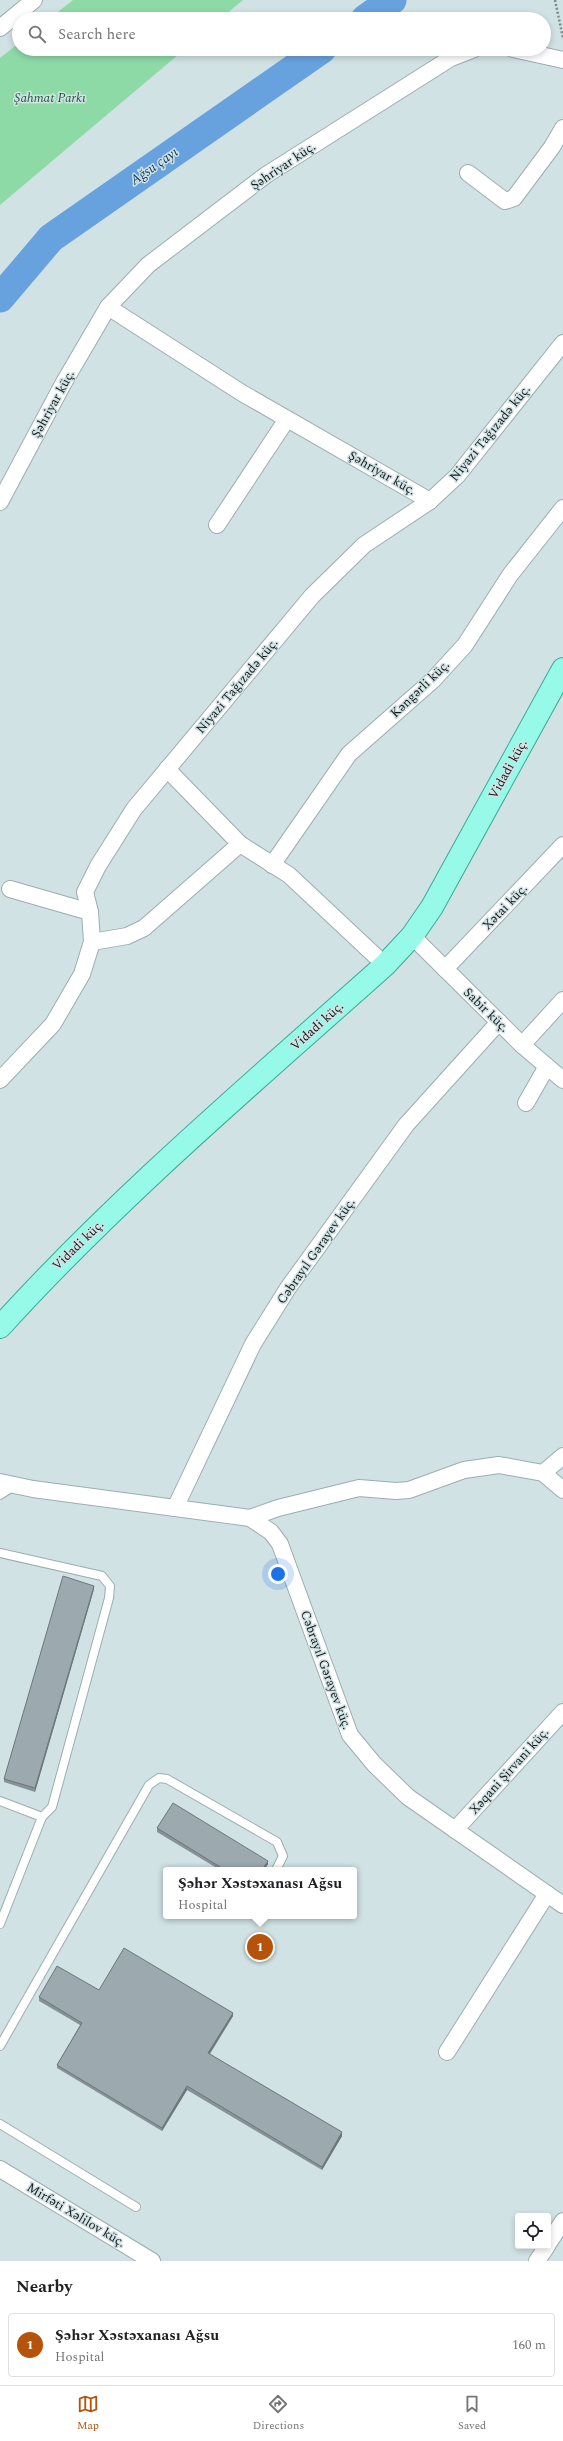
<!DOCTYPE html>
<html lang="en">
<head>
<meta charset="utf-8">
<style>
	body { margin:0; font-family:Spectral,serif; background:#f6f6f6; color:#202124 }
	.controls { position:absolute; right:12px; bottom:12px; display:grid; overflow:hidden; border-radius:4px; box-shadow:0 2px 6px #0003 }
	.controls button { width:36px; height:36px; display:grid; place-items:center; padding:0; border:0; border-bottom:1px solid #e0e0e0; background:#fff; color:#202124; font:20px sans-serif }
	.you { position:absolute; left:278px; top:1574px; width:14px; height:14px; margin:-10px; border:3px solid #fff; border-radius:50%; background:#1a73e8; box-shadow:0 0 0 6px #1a73e833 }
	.badge { display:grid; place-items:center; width:26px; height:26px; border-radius:50%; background:#b45309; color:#fff; font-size:13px; font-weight:700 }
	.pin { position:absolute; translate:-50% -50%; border:2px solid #fff; box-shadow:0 1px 4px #0006 }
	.popup { position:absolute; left:163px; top:1867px; width:194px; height:52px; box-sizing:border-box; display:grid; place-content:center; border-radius:4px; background:#fff; filter:drop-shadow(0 1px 3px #0005); font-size:13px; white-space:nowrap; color:#757577 }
	.popup b { font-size:15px; color:#202124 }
	.popup::after { content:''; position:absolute; left:50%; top:100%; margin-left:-8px; border:8px solid transparent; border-top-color:#fff }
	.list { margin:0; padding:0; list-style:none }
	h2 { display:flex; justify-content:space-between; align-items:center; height:52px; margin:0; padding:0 16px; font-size:17px }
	h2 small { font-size:13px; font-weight:400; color:#757577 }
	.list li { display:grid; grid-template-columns:26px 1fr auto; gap:12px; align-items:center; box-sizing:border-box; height:64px; margin:0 8px 8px; padding:0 8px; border:1px solid #e0e0e0; border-radius:4px }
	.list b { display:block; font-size:15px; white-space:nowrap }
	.list p { margin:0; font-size:13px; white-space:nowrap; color:#757577 }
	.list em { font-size:13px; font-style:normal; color:#757577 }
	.icon { flex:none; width:22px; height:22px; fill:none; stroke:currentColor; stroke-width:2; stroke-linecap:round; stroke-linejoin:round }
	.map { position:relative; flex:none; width:563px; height:2261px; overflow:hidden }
	.search { position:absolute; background:#fff; box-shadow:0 2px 6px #0003; left:12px; right:12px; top:12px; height:44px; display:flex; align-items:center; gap:10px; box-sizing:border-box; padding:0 14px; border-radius:22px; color:#757577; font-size:15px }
	.sheet { height:124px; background:#fff }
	nav { display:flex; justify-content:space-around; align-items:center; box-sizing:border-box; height:56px; border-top:1px solid #e0e0e0; background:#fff; font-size:11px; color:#757577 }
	nav a { display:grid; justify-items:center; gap:2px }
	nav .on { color:#b45309 }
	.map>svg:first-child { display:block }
	.green { fill:#8edaa7 }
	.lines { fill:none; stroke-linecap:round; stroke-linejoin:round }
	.river { stroke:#67a2df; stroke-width:29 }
	.lane-casing { stroke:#9dadaf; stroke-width:10 }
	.street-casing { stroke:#9dadaf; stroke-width:18 }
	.primary-casing { stroke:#3da997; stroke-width:24 }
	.path { stroke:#7c8889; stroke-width:2.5; stroke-dasharray:2 2; stroke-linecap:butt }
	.lane { stroke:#fff; stroke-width:8 }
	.street { stroke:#fff; stroke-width:16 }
	.primary { stroke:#97f9e8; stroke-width:22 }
	.wall { fill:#869297 }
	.shaded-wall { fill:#6d777b }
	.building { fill:#9caab0; stroke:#6d777b }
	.labels { text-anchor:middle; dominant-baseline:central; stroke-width:3; stroke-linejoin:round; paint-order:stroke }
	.park-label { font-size:13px; font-style:italic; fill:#1d5734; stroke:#d1e2e4 }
	.street-label { font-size:13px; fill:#161c1d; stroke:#d1e2e4 }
	.water-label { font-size:14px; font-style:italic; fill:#123b63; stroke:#d1e2e4 }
</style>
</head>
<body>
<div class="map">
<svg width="563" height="2261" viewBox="0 0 563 2261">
	<rect width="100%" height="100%" fill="#d1e2e4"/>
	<g class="green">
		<path d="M73,0H243L220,19H49Z"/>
		<path d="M19,43V49H185L0,205V58Z"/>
	</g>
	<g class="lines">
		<g class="river">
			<path d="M365,19L392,0"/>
			<path d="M0,298L51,238L322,49"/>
		</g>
		<g class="lane-casing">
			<g id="lane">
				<path d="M0,1495L14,1486"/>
				<path d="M0,1553L102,1576L110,1586L109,1598L52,1807L42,1817L0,1801"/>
				<path d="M0,1924L42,1817"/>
				<path d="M0,2046L149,1785L159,1778L167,1779L277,1842L283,1856L276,1870"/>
				<path d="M0,2124L136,2207"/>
			</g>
		</g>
		<g class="street-casing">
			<g id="street">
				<path d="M0,28L34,0"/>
				<path d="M513,49L563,60"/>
				<path d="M468,173L505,201L514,198L552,147L563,128"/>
				<path d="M108,307L242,393L430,501"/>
				<path d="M0,502L63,384L108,307L148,265L266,175L451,58L474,49"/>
				<path d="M217,525L287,419"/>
				<path d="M167,769L240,844L289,875L385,965"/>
				<path d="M272,865L349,754L433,680L465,645L510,575L563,508"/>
				<path d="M10,889L90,912"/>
				<path d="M412,936L522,1045L563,1080"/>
				<path d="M92,942L127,936L144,928L240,844"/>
				<path d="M445,969L563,845"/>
				<path d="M522,1045L563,1000"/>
				<path d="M0,1080L53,1024L82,974L92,942L90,912L85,892L98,866L134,809L312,596L364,545L430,501L457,476L563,343"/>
				<path d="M526,1103L546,1068"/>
				<path d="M543,1473L563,1490"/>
				<path d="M0,1482L33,1489L250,1518L271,1532L280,1544L350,1735L374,1764L408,1797L563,1905"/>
				<path d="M175,1508L253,1344L288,1288L406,1125L499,1022"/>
				<path d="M250,1518L278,1508L359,1488L396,1491L409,1490L464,1470L499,1465L543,1473L563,1456"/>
				<path d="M455,1830L563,1712"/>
				<path d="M447,2052L547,1894"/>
				<path d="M0,2169L152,2261"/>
				<path d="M548,2244L563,2221"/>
				<path d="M537,2261L547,2246"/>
			</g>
		</g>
		<g class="primary-casing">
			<path id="primary" d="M0,1327C119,1196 254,1082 385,965L412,936L432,907L563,669"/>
		</g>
		<path class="path" d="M555,0L563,38"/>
		<use href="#lane" class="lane"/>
		<use href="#street" class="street"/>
		<use href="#primary" class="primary"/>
	</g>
	<g class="wall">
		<path d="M94,1589L35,1792L4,1782V1779Z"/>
		<path d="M157,1828L268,1864L264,1870H220L157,1832Z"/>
		<path d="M99,1990L233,2016L210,2054L342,2136L322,2170L187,2090L162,2131L57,2068V2065L80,2025L39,2001V1997Z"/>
	</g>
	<g class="shaded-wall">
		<path d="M94,1586V1589L35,1792V1788Z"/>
		<path d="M268,1861V1864L264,1870H262Z"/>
		<path d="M233,2013V2016L208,2056V2053Z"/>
		<path d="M187,2086V2090L162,2131V2128Z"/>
		<path d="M342,2132V2136L322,2170V2167Z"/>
	</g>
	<g class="building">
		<path d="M63,1576L94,1586L35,1788L4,1779Z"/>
		<path d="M173,1803L268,1861L262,1870H225L157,1828Z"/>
		<path d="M124,1948L233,2013L208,2053L342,2132L322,2167L187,2086L162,2128L57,2065L82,2023L39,1997L57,1966L99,1990Z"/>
	</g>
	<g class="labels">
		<g class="park-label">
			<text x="50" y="98">Şahmat Parkı</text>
		</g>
		<g class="street-label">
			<text transform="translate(283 166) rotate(-34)">Şəhriyar küç.</text>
			<text transform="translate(53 404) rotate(-61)">Şəhriyar küç.</text>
			<text transform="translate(490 433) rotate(-51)">Niyazi Tağızadə küç.</text>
			<text transform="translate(382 473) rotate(30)">Şəhriyar küç.</text>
			<text transform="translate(237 686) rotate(-50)">Niyazi Tağızadə küç.</text>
			<text transform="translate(420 689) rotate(-44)">Kəngərli küç.</text>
			<text transform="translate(508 769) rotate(-61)">Vidadi küç.</text>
			<text transform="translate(505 907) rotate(-46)">Xətai küç.</text>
			<text transform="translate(486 1010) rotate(44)">Sabir küç.</text>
			<text transform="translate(317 1026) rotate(-42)">Vidadi küç.</text>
			<text transform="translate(78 1245) rotate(-44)">Vidadi küç.</text>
			<text transform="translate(316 1251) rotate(-55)">Cəbrayıl Gərayev küç.</text>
			<text transform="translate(326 1670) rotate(70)">Cəbrayıl Gərayev küç.</text>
			<text transform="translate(509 1771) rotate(-48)">Xəqani Şirvani küç.</text>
			<text transform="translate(76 2215) rotate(31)">Mirfəti Xəlilov küç.</text>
		</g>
		<g class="water-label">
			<text transform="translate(154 166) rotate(-35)">Ağsu çayı</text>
		</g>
	</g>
</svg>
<div class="controls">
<button><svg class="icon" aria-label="locate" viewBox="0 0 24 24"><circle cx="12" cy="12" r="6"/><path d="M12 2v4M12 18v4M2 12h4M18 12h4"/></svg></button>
</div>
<div class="you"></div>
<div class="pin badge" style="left:260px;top:1947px">1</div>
<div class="popup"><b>Şəhər Xəstəxanası Ağsu</b>Hospital</div>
<div class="search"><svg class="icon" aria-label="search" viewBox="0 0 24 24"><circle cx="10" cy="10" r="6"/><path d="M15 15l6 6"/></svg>Search here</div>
</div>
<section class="sheet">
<h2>Nearby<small></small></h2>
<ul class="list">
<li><span class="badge">1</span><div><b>Şəhər Xəstəxanası Ağsu</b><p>Hospital</p></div><em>160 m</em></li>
</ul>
</section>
<nav>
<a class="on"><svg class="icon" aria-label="map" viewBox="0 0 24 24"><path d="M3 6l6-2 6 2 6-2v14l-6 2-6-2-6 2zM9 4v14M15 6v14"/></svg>Map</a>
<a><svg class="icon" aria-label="directions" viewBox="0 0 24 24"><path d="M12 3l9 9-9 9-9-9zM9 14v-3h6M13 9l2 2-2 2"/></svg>Directions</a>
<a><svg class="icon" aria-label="saved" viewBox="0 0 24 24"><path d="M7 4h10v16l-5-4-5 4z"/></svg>Saved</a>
</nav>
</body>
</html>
